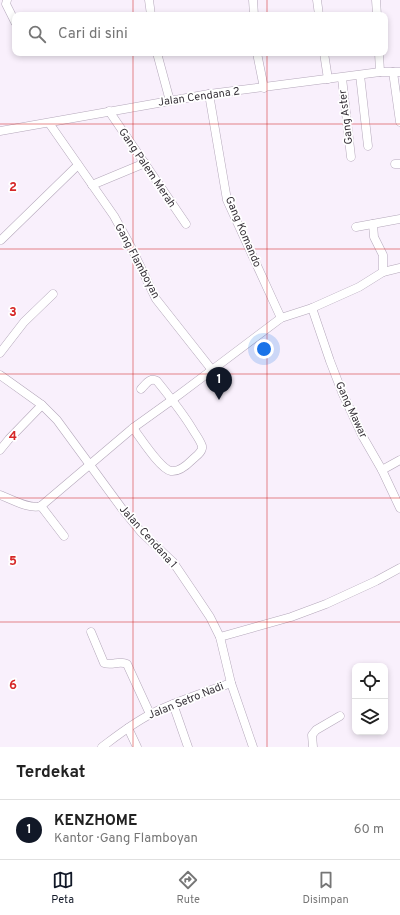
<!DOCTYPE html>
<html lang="id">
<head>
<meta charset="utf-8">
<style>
	body { margin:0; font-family:Overpass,sans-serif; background:#f2f2f2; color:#222 }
	.controls { position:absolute; right:12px; bottom:12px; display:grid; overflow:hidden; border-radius:8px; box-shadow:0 2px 6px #0003 }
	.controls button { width:36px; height:36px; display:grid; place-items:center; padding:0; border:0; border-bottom:1px solid #e0e0e0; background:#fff; color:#222; font:20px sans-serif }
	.you { position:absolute; left:264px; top:349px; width:14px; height:14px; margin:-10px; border:3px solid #fff; border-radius:50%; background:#1a73e8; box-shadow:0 0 0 6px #1a73e833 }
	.badge { display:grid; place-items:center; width:26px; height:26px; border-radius:50%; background:#111827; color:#fff; font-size:13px; font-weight:700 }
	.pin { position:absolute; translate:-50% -33px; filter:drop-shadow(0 1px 2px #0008) }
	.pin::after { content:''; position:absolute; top:21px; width:14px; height:12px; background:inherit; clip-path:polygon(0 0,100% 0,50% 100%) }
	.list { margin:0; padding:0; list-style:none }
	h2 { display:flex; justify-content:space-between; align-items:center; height:52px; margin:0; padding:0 16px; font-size:17px }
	h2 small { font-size:13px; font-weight:400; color:#767676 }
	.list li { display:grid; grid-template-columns:26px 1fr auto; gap:12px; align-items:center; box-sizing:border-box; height:60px; padding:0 16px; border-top:1px solid #e0e0e0 }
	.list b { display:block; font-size:15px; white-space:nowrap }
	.list p { margin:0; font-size:13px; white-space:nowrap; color:#767676 }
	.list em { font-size:13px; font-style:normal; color:#767676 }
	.icon { flex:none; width:22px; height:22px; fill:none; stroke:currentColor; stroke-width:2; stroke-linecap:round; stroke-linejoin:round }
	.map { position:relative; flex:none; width:400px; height:747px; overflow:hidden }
	.search { position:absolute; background:#fff; box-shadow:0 2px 6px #0003; left:12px; right:12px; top:12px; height:44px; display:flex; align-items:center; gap:10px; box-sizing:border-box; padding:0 14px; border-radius:8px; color:#767676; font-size:15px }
	.sheet { height:112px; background:#fff }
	nav { display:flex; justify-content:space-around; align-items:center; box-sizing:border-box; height:56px; border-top:1px solid #e0e0e0; background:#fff; font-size:11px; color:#767676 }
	nav a { display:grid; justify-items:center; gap:2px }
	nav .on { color:#111827 }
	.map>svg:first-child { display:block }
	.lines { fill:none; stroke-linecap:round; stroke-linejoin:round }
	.minor-casing { stroke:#b4a7ba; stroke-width:9 }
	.minor { stroke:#fff; stroke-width:8 }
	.grid { fill:none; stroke:#d62828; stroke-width:1; stroke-opacity:0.55 }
	.labels { text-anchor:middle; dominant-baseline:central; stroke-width:3.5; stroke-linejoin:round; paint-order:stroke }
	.street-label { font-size:11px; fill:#373239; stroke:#fff }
	.grid-label { font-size:13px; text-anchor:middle; font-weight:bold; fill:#d62828; stroke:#fff; stroke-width:3.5; stroke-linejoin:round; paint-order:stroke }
</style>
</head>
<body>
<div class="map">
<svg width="400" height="747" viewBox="0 0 400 747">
	<rect width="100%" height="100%" fill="#f9f0fc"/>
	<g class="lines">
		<g class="minor-casing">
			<g id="minor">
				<path d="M7,0L6,4L15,22"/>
				<path d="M149,0L151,15"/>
				<path d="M253,0L254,15"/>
				<path d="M317,0L319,15"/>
				<path d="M376,0L377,15"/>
				<path d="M157,53L170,101"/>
				<path d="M257,53L264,88"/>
				<path d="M324,53L328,79"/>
				<path d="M379,53L380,72"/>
				<path d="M393,72L400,122"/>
				<path d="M360,75L368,146"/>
				<path d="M342,78L351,157"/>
				<path d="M209,94L227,200L281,318"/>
				<path d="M109,111L186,224"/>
				<path d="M49,123L114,216L130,245L156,299L212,370L281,318L312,308L359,287L383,272V255L374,237L373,224"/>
				<path d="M0,131L209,94L380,72H400"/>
				<path d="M395,164H400"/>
				<path d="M92,185L145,163"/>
				<path d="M356,227L400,219"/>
				<path d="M1,240L78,165"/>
				<path d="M383,272L400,268"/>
				<path d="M312,308L330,361L342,392L363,437L382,470L400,508"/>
				<path d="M0,353L24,322L53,294"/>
				<path d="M0,375L42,405L57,420L123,510L141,532L173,562L196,596L210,617L220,637L231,683L253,747"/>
				<path d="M133,428C140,437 160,469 171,471C178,472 187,465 192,460C196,456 203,452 202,446C200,440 196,435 193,430C183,413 170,397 157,381C150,377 146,384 141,389"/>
				<path d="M0,450L9,439L42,405"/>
				<path d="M382,470L400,460"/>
				<path d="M0,495C11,499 30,510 41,506L133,428L172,400L212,370"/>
				<path d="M41,506L64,536"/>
				<path d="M91,632L104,663C113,666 119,660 127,664L150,714"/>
				<path d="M220,637L291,617L326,604L376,581L400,568"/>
				<path d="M173,704L188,747"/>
				<path d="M128,728L137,747"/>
				<path d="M102,747C118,735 133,723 151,714C176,701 204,693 231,683"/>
				<path d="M313,747L312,735L316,730L340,716"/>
			</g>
		</g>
		<use href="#minor" class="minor"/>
	</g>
	<path class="grid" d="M133,0V15M267,0V15M133,53V747M267,53V747M0,124H400M0,249H400M0,374H400M0,498H400M0,622H400"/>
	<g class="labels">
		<g class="street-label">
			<text transform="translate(199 97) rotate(-8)">Jalan Cendana 2</text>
			<text transform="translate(346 117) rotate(-97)">Gang Aster</text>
			<text transform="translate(147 168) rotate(56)">Gang Palem Merah</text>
			<text transform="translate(243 232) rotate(67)">Gang Komando</text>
			<text transform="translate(137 261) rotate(62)">Gang Flamboyan</text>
			<text transform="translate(351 410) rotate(65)">Gang Mawar</text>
			<text transform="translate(148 537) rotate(48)">Jalan Cendana 1</text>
			<text transform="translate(186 701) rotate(-22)">Jalan Setro Nadi</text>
		</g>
	</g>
	<g class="grid-label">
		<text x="13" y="191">2</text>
		<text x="13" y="316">3</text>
		<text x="13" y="440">4</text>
		<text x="13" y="565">5</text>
		<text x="13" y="689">6</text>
	</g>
</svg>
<div class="controls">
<button><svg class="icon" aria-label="locate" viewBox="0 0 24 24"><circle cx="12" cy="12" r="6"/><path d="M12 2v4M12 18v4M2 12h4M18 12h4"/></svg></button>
<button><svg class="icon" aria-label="layers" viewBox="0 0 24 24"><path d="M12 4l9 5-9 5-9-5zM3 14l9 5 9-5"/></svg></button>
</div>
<div class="you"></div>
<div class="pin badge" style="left:219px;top:400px">1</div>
<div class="search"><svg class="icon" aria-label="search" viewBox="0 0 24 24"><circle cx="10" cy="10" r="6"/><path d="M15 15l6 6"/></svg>Cari di sini</div>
</div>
<section class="sheet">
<h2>Terdekat<small></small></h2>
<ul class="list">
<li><span class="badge">1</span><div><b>KENZHOME</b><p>Kantor · Gang Flamboyan</p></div><em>60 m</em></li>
</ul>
</section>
<nav>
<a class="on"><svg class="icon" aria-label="map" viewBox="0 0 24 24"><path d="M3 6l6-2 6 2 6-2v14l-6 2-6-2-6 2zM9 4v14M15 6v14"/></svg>Peta</a>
<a><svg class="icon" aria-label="directions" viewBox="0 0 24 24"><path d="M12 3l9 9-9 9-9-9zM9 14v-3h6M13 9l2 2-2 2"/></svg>Rute</a>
<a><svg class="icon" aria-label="saved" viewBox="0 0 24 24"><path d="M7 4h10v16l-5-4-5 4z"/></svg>Disimpan</a>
</nav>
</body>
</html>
